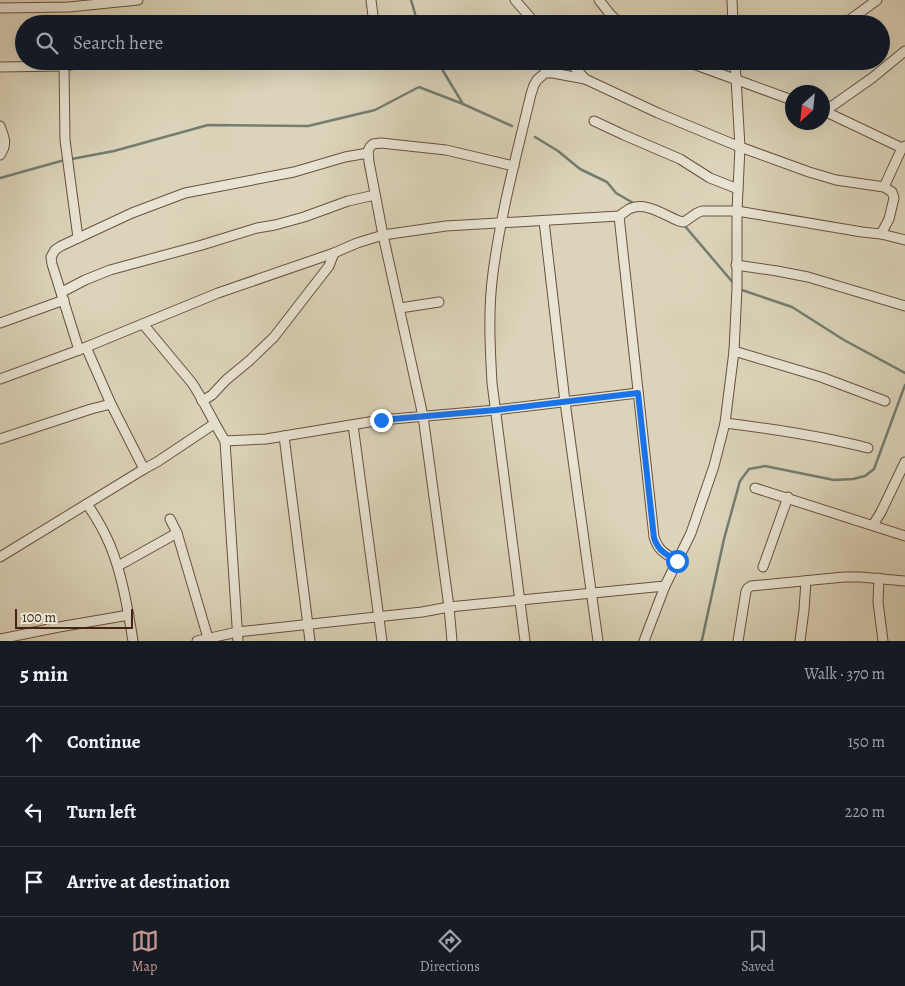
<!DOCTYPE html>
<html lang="en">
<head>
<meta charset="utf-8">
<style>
	body { margin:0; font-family:Alegreya,serif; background:#20242c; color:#f1f3f6 }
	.compass { position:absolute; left:785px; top:85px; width:45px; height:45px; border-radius:50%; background:#171b24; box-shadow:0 5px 20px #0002; rotate:207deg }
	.scale { position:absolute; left:15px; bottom:12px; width:118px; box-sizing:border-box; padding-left:5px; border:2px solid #432515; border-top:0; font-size:14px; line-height:18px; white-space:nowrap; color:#432515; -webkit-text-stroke:4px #e8e3d2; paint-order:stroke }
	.stop { position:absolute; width:15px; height:15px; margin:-11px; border:4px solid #1a73e8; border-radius:50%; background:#fff }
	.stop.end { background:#1a73e8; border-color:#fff; box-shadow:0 1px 5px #0008 }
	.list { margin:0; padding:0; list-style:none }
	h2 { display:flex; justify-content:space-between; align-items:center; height:65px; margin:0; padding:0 20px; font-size:21px }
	h2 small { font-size:16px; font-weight:400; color:#9ea1a6 }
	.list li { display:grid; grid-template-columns:32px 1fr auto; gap:15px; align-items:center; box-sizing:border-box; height:70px; padding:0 20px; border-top:1px solid #363941 }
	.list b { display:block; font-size:19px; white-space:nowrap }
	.list em { font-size:16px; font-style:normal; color:#9ea1a6 }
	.icon { flex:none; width:28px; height:28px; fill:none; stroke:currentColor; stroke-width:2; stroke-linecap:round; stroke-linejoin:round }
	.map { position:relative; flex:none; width:905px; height:641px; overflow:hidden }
	.search { position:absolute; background:#171b24; box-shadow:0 5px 20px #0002; left:15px; right:15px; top:15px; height:55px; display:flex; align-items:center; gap:12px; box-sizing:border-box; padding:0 18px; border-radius:28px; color:#9ea1a6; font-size:19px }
	.sheet { height:275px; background:#171b24 }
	nav { display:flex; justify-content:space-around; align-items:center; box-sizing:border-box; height:70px; border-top:1px solid #363941; background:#171b24; font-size:14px; color:#9ea1a6 }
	nav a { display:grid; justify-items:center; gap:2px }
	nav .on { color:#c59692 }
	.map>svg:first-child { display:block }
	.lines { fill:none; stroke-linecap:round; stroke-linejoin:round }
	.stream { stroke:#737d70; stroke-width:2.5 }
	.minor-casing { stroke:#69513e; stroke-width:11 }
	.minor { stroke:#e8e3d2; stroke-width:9 }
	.route { stroke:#1a73e8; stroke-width:6 }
</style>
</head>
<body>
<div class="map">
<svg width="905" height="641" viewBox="0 0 905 641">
	<rect width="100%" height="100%" fill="#dcd4ba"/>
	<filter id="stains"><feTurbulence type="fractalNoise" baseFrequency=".004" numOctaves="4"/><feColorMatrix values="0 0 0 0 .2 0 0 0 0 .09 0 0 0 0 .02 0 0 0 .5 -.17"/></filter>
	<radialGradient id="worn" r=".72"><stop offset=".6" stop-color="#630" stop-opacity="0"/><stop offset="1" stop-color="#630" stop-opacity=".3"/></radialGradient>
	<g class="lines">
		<g class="stream">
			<path d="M411,0L418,24"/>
			<path d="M437,61L463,104L512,126"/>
			<path d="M535,137L558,151L580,169L607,182L616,193L635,204"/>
			<path d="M0,178L61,161L114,151L208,125L308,126L375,110L419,87L463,104"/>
			<path d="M684,225L735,285"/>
			<path d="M739,289L792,307L844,340L905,373"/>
			<path d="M701,641L702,640L724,539L740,481L749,469L765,466L834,480L853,479L865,476L874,469L905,385"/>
		</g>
		<g class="minor-casing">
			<g id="minor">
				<path d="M371,0L374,24"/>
				<path d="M515,0L536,24"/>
				<path d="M599,0L610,14L620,24"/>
				<path d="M732,0L733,24"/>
				<path d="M0,8L69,7L138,0"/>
				<path d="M844,24L877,0"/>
				<path d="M569,61L585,79"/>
				<path d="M685,61L792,100"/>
				<path d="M64,66L65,140L78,238"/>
				<path d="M0,67L64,66L94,61"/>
				<path d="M822,110L902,148"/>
				<path d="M825,111L872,78L905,51"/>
				<path d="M594,121L624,135L680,159L710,178L738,189"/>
				<path d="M0,126C4,137 8,144 0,155"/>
				<path d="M884,187L902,148L905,146"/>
				<path d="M619,216L654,537C659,552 665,553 677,561"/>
				<path d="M544,221L565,402L598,641"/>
				<path d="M736,265L777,271L808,277L905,306"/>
				<path d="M62,292L85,280L110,270L202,245L257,228L275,225L304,217L348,201L375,195"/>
				<path d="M400,308L439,302"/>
				<path d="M0,323L64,300"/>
				<path d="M143,324L192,383C204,401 213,422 225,441L238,641"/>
				<path d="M86,347L111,404L144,469"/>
				<path d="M79,350L52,264L51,257L55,250L61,246L132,213L185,193L294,172L345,157L368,153"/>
				<path d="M734,351L821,377L885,401"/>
				<path d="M0,379L79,350L218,293L334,253L357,243L383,235L446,226L619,216C622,214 626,211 629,209C645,201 664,215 679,221L684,222L697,213L702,211H737L862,232L881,234L905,240"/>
				<path d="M202,401L212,395L226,380L249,361L274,337L329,266L334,253"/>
				<path d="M725,423C774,429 821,436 868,448"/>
				<path d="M353,425L382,641"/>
				<path d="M284,436L310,641"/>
				<path d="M0,439L91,409L111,404"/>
				<path d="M225,441L266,439L381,420L496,410L638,393"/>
				<path d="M755,488L905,536"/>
				<path d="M87,504C96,517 104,531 110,545C122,574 128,610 133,641"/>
				<path d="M170,519L177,533L208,638"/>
				<path d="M873,525L881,512L905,462"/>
				<path d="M0,557L144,469L157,462L214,424"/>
				<path d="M118,566L177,533"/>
				<path d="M763,567L788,497"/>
				<path d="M879,578L878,602L883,641"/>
				<path d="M0,639L59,627L129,615"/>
				<path d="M197,641L237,632L422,612L449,607L665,586"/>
				<path d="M452,641L449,607L423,416L383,235L369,162L368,151L370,147L373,144L381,143L446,150L514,166"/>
				<path d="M525,641L492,383C490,347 488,309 493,273C501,212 517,153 531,94L534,85L537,80L545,73H553L585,79L658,113L740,147L809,172L836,180L884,187L892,192L894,198L889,219L881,234"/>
				<path d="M644,641L665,586L691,533L714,466L725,423L734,351L737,288V211L740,147L735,61"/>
				<path d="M738,641L746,591L748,588L751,586L844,577H860L905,581"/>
				<path d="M800,641L804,610L806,581"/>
			</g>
		</g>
		<use href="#minor" class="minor"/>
	</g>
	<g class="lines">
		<path class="route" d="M381,420L496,410L638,393L654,538C659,552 665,553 677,561"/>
	</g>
	<rect width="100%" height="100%" filter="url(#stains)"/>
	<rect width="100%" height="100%" fill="url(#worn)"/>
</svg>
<svg class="compass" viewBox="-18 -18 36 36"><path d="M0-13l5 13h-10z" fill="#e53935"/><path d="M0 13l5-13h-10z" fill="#9ea1a6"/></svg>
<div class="scale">100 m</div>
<div class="stop" style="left:677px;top:561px"></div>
<div class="stop end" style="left:381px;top:420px"></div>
<div class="search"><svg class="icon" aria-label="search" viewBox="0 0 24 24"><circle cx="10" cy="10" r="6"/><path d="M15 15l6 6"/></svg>Search here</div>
</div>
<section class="sheet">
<h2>5 min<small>Walk · 370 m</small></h2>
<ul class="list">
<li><svg class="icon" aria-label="ahead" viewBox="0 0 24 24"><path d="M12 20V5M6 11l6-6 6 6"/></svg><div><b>Continue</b></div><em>150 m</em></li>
<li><svg class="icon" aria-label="left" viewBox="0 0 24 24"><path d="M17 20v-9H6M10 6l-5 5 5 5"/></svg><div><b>Turn left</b></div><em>220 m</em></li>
<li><svg class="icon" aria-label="arrive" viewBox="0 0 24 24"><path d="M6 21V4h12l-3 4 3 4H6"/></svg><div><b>Arrive at destination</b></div></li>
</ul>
</section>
<nav>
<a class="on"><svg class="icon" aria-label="map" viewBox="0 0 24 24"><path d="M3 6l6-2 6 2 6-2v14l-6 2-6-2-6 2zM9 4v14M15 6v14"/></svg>Map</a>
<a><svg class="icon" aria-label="directions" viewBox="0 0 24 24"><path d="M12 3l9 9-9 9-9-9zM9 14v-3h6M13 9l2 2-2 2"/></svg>Directions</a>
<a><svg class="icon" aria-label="saved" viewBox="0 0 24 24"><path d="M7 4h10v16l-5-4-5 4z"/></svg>Saved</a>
</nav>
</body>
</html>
